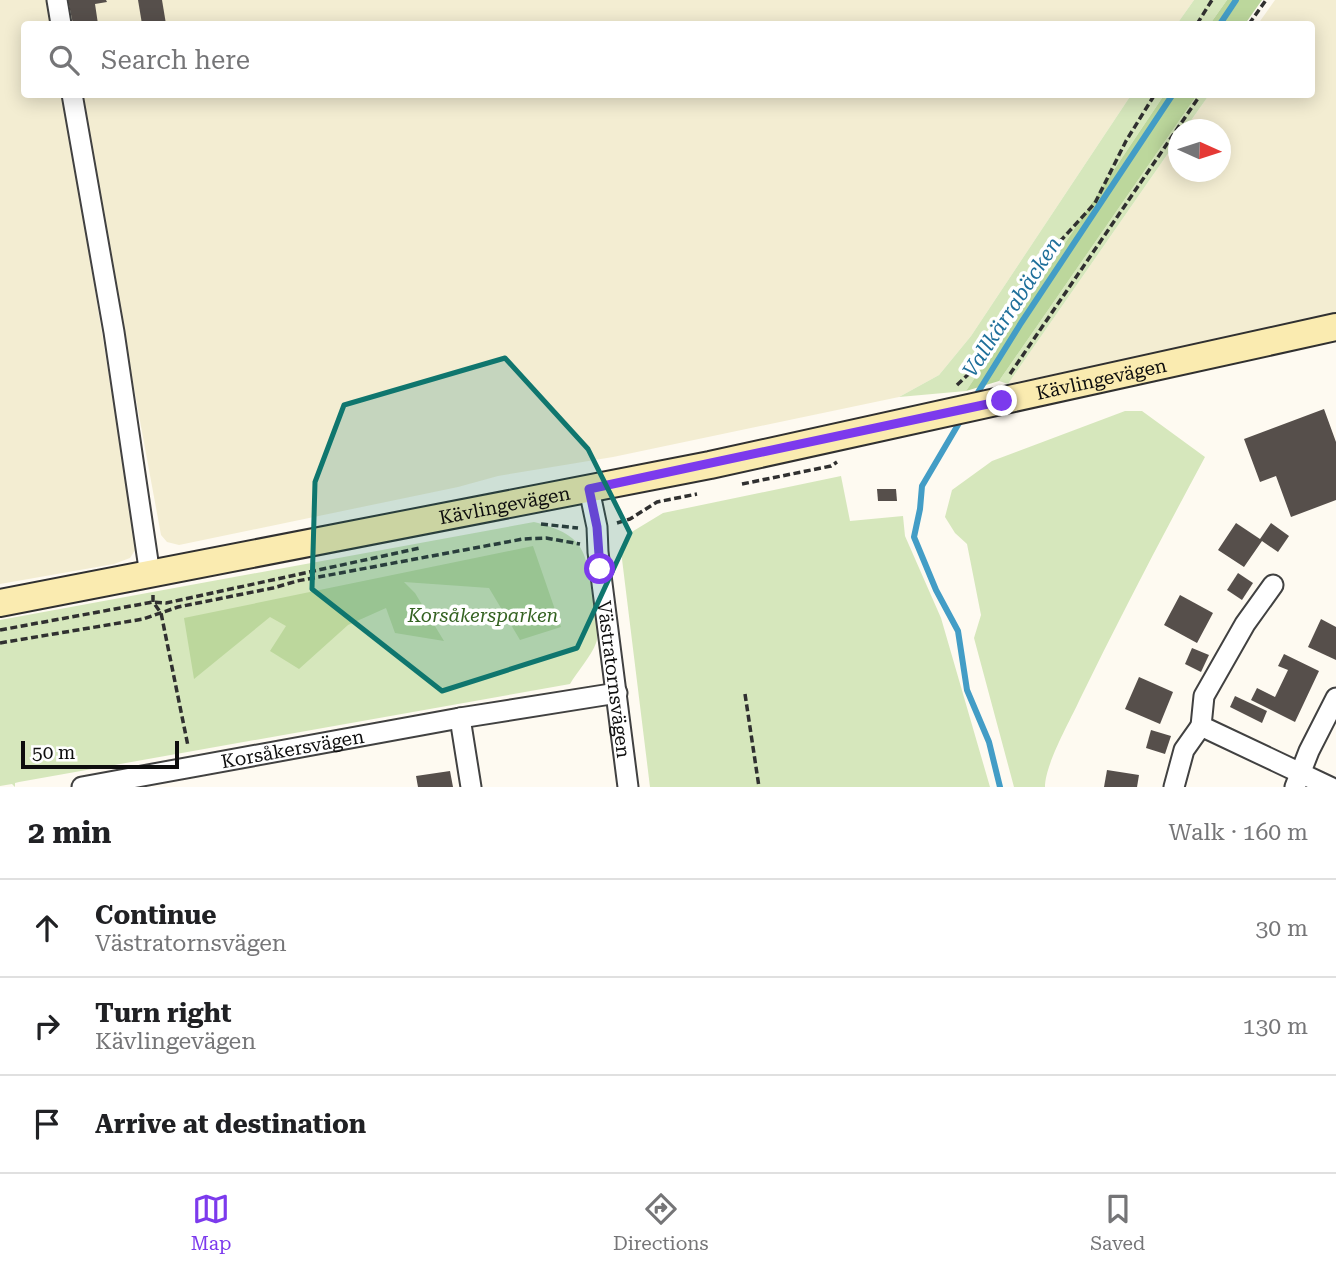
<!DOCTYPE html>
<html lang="en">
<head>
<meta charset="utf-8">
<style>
	body { margin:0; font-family:"Roboto Serif",serif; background:#f2f2f2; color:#202124 }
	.compass { position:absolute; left:1168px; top:119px; width:63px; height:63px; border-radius:50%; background:#fff; box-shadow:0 4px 18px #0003; rotate:93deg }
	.scale { position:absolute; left:21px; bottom:18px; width:158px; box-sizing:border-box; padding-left:7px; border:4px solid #0e0e0e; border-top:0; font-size:19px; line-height:24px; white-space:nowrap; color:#0e0e0e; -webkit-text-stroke:5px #fff; paint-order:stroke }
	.stop { position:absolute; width:21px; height:21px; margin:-16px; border:5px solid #7c3aed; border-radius:50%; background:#fff }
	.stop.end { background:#7c3aed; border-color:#fff; box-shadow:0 2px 7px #0008 }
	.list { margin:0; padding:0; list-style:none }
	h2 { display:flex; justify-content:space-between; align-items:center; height:91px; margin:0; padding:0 28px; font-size:30px }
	h2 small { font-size:23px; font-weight:400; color:#757577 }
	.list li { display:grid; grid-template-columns:46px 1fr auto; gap:21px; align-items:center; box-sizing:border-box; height:98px; padding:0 28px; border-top:2px solid #e0e0e0 }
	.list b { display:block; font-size:26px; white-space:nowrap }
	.list p { margin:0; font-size:23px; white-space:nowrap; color:#757577 }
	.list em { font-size:23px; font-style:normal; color:#757577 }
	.icon { flex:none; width:38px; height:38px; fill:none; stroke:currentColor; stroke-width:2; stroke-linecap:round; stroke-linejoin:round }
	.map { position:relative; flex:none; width:1336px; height:787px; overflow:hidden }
	.search { position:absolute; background:#fff; box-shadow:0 4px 18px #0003; left:21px; right:21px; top:21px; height:77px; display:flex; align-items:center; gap:18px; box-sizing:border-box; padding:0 24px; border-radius:7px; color:#757577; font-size:26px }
	.sheet { height:385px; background:#fff }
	nav { display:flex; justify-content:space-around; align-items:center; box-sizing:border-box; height:98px; border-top:2px solid #e0e0e0; background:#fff; font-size:19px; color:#757577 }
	nav a { display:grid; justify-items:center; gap:4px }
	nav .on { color:#7c3aed }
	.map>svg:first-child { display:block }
	.farmland { fill:#f3edd2 }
	.green { fill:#d6e7bc }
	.forest { fill:#bcd79c }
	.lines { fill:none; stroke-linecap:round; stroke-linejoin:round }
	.stream { stroke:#439dc6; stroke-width:6 }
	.building { fill:#564f4b }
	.minor-casing { stroke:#414141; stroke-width:23 }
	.secondary-casing { stroke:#303030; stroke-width:30 }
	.path { stroke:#303030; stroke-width:3.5; stroke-dasharray:7 3.5; stroke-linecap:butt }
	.minor { stroke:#fff; stroke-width:19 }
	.secondary { stroke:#faebb0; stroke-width:26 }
	.route { stroke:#7c3aed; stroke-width:9 }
	.marked { fill:#0f766e; fill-opacity:0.2; stroke:#0f766e; stroke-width:5; stroke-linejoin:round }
	.labels { text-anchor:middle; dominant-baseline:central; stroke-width:7; stroke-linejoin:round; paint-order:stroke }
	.street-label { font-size:19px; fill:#0e0e0e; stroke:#fff }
	.park-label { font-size:19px; font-style:italic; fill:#356322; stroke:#fff }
	.water-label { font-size:21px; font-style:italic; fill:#1e6f9a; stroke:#fff }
</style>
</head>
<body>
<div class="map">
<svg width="1336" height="787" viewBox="0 0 1336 787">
	<rect width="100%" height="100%" fill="#fefaf1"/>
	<g class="farmland">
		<path d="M0,0H50L53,24H24V94L63,95L137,547L130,558L114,564L0,584Z"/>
		<path d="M64,0H1194L1177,24H68Z"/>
		<path d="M1275,0H1336V314L1008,384L1178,139V172H1220V130L1185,129L1209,95L1312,94V24H1258Z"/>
		<path d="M80,95H1131L971,336L939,375L899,397L613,457L498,476L458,487L179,545L167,542L161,535Z"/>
	</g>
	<g class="green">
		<path d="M1194,0H1227L1210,24H1177Z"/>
		<path d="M1131,95H1164L966,391L899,397L939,375L971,336Z"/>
		<path d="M1197,95H1209L1185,129L1178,130V139L1008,384L999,381Z"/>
		<path d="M1125,411H1142L1205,457C1162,537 1120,617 1080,699C1070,721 1045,764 1045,787H1014L974,638L981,615L967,544L955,533L945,517L952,490L992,461Z"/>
		<path d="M841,476L850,521L903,516L905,536L941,618L990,787H650L621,551L630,533L663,513Z"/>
		<path d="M534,522C590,536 585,554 594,605C595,616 600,632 596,643C592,655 577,672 570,684L19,782L15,783V787L12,784L0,786V620Z"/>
	</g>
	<g class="forest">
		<path d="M1227,0H1262L1245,24H1210Z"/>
		<path d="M1164,95H1197L999,381L966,391Z"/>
		<path d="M533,546L561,627L520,640L489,588L404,582L415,593L444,641L395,633L386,608L348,625L299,669L270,651L286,626L270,617L194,679L184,618Z"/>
	</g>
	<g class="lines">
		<g class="stream">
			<path d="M1220,24L1236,0"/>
			<path d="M975,397L1021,323L1173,94"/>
			<path d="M962,418L922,486L920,509L914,537L936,590L958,631L967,690L989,742L1000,787"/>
		</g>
	</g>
	<g class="building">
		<path d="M68,0H106L107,2L95,4L98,24H73Z"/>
		<path d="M138,0H162L166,24H142Z"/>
		<path d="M1324,409L1336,442V500L1291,517L1276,476L1260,482L1244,439Z"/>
		<path d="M877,489H896L897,501H878Z"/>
		<path d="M1236,523L1260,539L1271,523L1289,536L1278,552L1262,541L1244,567L1218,550Z"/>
		<path d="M1238,573L1253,583L1242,600L1227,590Z"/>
		<path d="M1180,595L1213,613L1197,643L1164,625Z"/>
		<path d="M1321,619L1336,627V660L1308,647Z"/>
		<path d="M1192,648L1209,655L1201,672L1185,664Z"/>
		<path d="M1284,654L1319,671L1295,722L1251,700L1257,688L1275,697L1288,670L1278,666Z"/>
		<path d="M1139,677L1173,692L1160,724L1125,709Z"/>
		<path d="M1235,696L1267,711L1262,723L1230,707Z"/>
		<path d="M1151,730L1171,736L1165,754L1146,748Z"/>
		<path d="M1107,770L1139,775L1137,787H1104Z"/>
		<path d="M450,771L453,787H418L416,776Z"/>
	</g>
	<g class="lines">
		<g class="minor-casing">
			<g id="minor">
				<path d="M57,0L61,24"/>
				<path d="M72,94L114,332L150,575"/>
				<path id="s1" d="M589,489L597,527L598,552L628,787"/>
				<path d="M1273,585L1245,624L1204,696L1201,726L1330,787"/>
				<path d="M460,718L471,787"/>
				<path id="s2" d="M82,787L460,718L617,693"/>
				<path d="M1174,787L1184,750L1201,726"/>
				<path d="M1295,787L1309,751L1336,698"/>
			</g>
		</g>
		<g class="secondary-casing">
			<g id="secondary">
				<path id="s3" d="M0,603L710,465L1336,327"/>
			</g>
		</g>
		<g class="path">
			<path d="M1197,24L1212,0"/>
			<path d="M1249,24L1266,0"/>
			<path d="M1010,374L1201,94"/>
			<path d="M957,385L994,350L1013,306L1054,248L1095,203L1126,141L1155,94"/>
			<path d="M742,484L831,466L837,462"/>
			<path d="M617,523L630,519L657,502L697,494"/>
			<path d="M541,524L578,528"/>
			<path d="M153,595V602L161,613L188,746"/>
			<path d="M0,630L153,602L166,603L420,548"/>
			<path d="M0,643L143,619L178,607L273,588L297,581L523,539L546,538L580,544"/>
			<path d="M745,694L759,787"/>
		</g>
		<use href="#minor" class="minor"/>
		<use href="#secondary" class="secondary"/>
	</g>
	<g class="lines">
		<path class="route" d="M600,569L597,527L589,489L1002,401"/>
	</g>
	<path class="marked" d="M505,358L588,449L630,533L577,648L442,691L312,589L315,482L344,405Z"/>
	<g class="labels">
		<g class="street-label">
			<text stroke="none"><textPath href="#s3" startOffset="1124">Kävlingevägen</textPath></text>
			<text stroke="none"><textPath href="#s3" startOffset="514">Kävlingevägen</textPath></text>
			<text stroke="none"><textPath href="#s1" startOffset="192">Västratornsvägen</textPath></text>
			<text stroke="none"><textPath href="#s2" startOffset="214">Korsåkersvägen</textPath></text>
		</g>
		<g class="park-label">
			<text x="483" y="615">Korsåkersparken</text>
		</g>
		<g class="water-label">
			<text transform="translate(1012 307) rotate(-57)">Vallkärrabäcken</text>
		</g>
	</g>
</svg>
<svg class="compass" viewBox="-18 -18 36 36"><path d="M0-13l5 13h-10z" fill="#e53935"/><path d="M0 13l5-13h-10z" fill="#757577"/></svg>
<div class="scale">50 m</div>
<div class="stop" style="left:600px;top:569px"></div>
<div class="stop end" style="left:1002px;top:401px"></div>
<div class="search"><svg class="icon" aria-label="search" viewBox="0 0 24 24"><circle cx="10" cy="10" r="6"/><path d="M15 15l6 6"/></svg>Search here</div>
</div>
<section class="sheet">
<h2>2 min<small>Walk · 160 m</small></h2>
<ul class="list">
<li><svg class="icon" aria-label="ahead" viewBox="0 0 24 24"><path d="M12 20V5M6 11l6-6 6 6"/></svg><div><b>Continue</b><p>Västratornsvägen</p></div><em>30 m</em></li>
<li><svg class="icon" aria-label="right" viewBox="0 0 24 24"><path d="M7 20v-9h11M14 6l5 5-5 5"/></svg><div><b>Turn right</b><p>Kävlingevägen</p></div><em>130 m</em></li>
<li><svg class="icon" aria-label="arrive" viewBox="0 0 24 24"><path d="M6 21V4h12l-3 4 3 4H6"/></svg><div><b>Arrive at destination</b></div></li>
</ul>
</section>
<nav>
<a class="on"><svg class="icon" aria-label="map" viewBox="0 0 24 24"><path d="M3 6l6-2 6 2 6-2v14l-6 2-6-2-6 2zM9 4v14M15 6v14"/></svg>Map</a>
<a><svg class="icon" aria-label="directions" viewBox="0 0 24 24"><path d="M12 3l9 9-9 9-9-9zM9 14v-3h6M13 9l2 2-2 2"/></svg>Directions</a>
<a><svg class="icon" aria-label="saved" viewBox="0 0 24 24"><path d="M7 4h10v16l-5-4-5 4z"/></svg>Saved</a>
</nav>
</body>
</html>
